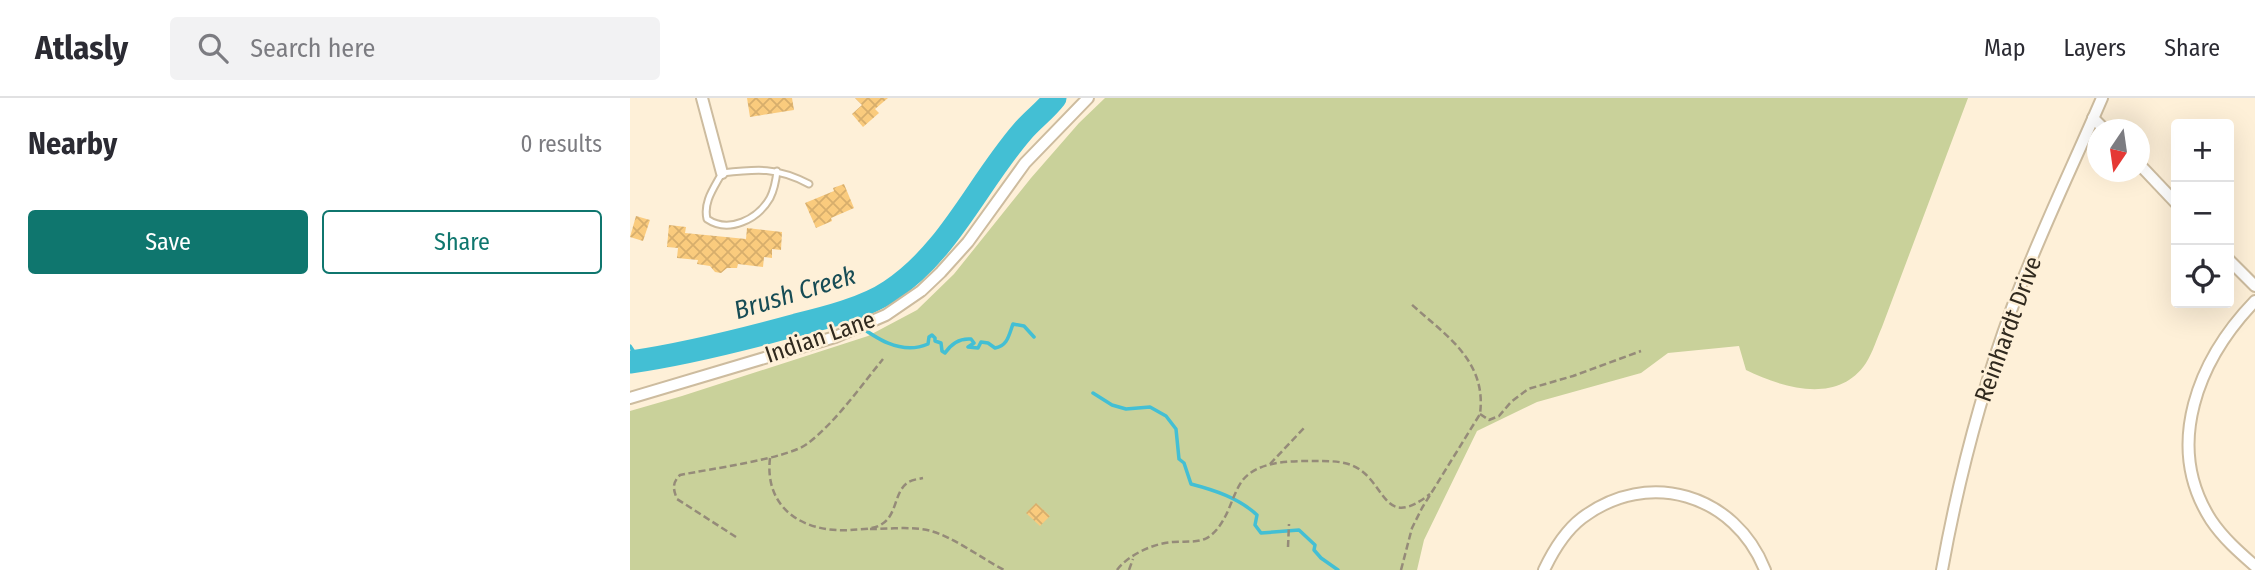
<!DOCTYPE html>
<html lang="en">
<head>
<meta charset="utf-8">
<style>
	body { margin:0; font-family:"Fira Sans Condensed",sans-serif; background:#f2f2f3; color:#2b2b33 }
	.controls { position:absolute; right:21px; top:21px; display:grid; overflow:hidden; border-radius:7px; box-shadow:0 7px 28px #0002 }
	.controls button { width:63px; height:63px; display:grid; place-items:center; padding:0; border:0; border-bottom:2px solid #e1e1e2; background:#fff; color:#2b2b33; font:35px sans-serif }
	.compass { position:absolute; left:1457px; top:21px; width:63px; height:63px; border-radius:50%; background:#fff; box-shadow:0 7px 28px #0002; rotate:193deg }
	.list { margin:0; padding:0; list-style:none }
	h2 { display:flex; justify-content:space-between; align-items:center; height:91px; margin:0; padding:0 28px; font-size:30px }
	h2 small { font-size:23px; font-weight:400; color:#7c7c81 }
	.actions { display:flex; gap:14px; padding:21px 28px }
	.actions a { flex:1; padding:16px 0; border:2px solid #0f766e; border-radius:7px; text-align:center; font-size:24px; color:#0f766e }
	.actions .main { background:#0f766e; color:#fff }
	.icon { flex:none; width:38px; height:38px; fill:none; stroke:currentColor; stroke-width:2; stroke-linecap:round; stroke-linejoin:round }
	.map { position:relative; flex:none; width:1625px; height:472px; overflow:hidden }
	header { display:flex; align-items:center; gap:42px; box-sizing:border-box; height:98px; padding:0 35px; background:#fff; border-bottom:2px solid #e1e1e2 }
	header strong { font-size:33px }
	nav { display:flex; gap:38px; margin-inline-start:auto; font-size:24px }
	.search { width:490px; height:63px; background:#f2f2f3; display:flex; align-items:center; gap:18px; box-sizing:border-box; padding:0 24px; border-radius:7px; color:#7c7c81; font-size:26px }
	main { display:flex }
	aside { flex:1; background:#fff }
	.map>svg:first-child { display:block }
	.grass { fill:#c9d19a }
	.lines { fill:none; stroke-linecap:round; stroke-linejoin:round }
	.stream { stroke:#43bfd4; stroke-width:3.5 }
	.river { stroke:#43bfd4; stroke-width:23 }
	.building { fill:url(#building-cross-hatch) }
	.lane-casing { stroke:#cdbc9f; stroke-width:9 }
	.street-casing { stroke:#cdbc9f; stroke-width:14 }
	.path { stroke:#958b79; stroke-width:2.5; stroke-dasharray:7 3.5; stroke-linecap:butt }
	.lane { stroke:#fff; stroke-width:5 }
	.street { stroke:#fff; stroke-width:10 }
	.labels { text-anchor:middle; dominant-baseline:central; stroke-width:5; stroke-linejoin:round; paint-order:stroke }
	.street-label { font-size:24px; fill:#30291e; stroke:#fef0d8 }
	.water-label { font-size:26px; font-style:italic; fill:#174c55; stroke:#fef0d8 }
</style>
</head>
<body>
<header>
<strong>Atlasly</strong>
<div class="search"><svg class="icon" aria-label="search" viewBox="0 0 24 24"><circle cx="10" cy="10" r="6"/><path d="M15 15l6 6"/></svg>Search here</div>
<nav><a>Map</a><a>Layers</a><a>Share</a></nav>
</header>
<main>
<aside>
<h2>Nearby<small>0 results</small></h2>
<ul class="list">
</ul>
<div class="actions"><a class="main">Save</a><a>Share</a></div>
</aside>
<div class="map">
<svg width="1625" height="472" viewBox="0 0 1625 472">
	<defs>
		<pattern id="building-cross-hatch" width="8" height="8" patternUnits="userSpaceOnUse" patternTransform="scale(1.75)"><rect width="8" height="8" fill="#facb7d"/><path d="M0 0l8 8M0 8l8-8" fill="none" stroke="#d7ae6c"/></pattern>
	</defs>
	<rect width="100%" height="100%" fill="#fef0d8"/>
	<path class="grass" d="M475,0H1338L1252,229C1247,240 1243,254 1236,265C1208,307 1153,290 1116,272L1109,248L1038,255L1011,275L907,304L847,333L794,442L787,472H0V313L52,298L238,238L287,212L324,176L401,80L449,25Z"/>
	<g class="lines">
		<g class="stream">
			<path d="M211,215C237,233 266,260 298,246L299,239L302,237L305,240V243L311,245L312,253L315,255C321,246 329,240 341,241L344,245L338,249L348,250L351,244L358,245L365,250C378,248 379,236 383,226L394,228L404,239"/>
			<path d="M0,248L6,257V263"/>
			<path d="M463,295L482,307L496,311L520,309L536,318L546,331L549,361L554,365L561,386C584,392 609,400 627,417L625,427L631,435L669,432L685,447L684,452L691,460L708,472"/>
		</g>
		<path class="river" d="M0,264C56,256 111,242 166,227C195,220 235,210 260,193C319,154 347,86 392,34C402,22 415,13 425,0"/>
	</g>
	<g class="building">
		<path d="M117,0H162L164,12L120,19Z"/>
		<path d="M225,0H258L245,11L249,15L233,29L222,16L232,7Z"/>
		<path d="M214,86L224,110L201,120L202,123L186,130L175,105L204,93L203,90Z"/>
		<path d="M6,118L20,122L13,143L0,139Z"/>
		<path d="M39,127L56,129L55,135L116,141L117,130L152,134L151,152L142,151V160L134,159L133,169L108,166L107,170H97L91,175L85,174L80,168L67,166L68,162L47,160L48,150L37,149Z"/>
		<path d="M406,405L420,418L410,428L396,415Z"/>
	</g>
	<g class="lines">
		<g class="lane-casing">
			<path id="lane" d="M147,73C146,82 144,92 140,100C128,121 99,136 77,121C73,104 84,90 92,75C127,71 147,69 179,86"/>
		</g>
		<g class="street-casing">
			<g id="street">
				<path d="M72,0L92,75"/>
				<path d="M1463,20L1475,32"/>
				<path d="M1510,67L1546,105"/>
				<path d="M1599,162L1625,188"/>
				<path d="M1625,203C1569,261 1533,347 1581,422C1593,440 1609,454 1625,468"/>
				<path d="M0,300L205,239L256,217L291,193L311,174L338,144L395,65L458,0"/>
				<path d="M914,472C923,453 935,433 952,420C1018,370 1105,396 1135,472"/>
				<path d="M1312,472C1328,383 1351,295 1382,210C1408,139 1442,70 1472,0"/>
			</g>
		</g>
		<g class="path">
			<path d="M850,316L859,322L869,318L881,304L898,291L943,278L1011,253"/>
			<path d="M140,360C134,411 174,435 220,432C230,431 243,432 252,426C267,417 264,395 277,385C281,382 288,381 293,380"/>
			<path d="M640,366L674,330"/>
			<path d="M240,431C260,431 282,428 301,433C323,439 353,461 374,472"/>
			<path d="M106,439L47,401C43,391 42,385 50,377C79,371 156,361 177,346C205,325 231,288 253,261"/>
			<path d="M658,449L659,426"/>
			<path d="M487,472C498,457 524,445 543,444C554,443 564,445 575,441C585,436 591,427 596,417C601,407 605,393 612,383C628,362 663,363 687,363C701,363 717,363 729,371C757,390 755,431 800,396"/>
			<path d="M499,472L503,461"/>
			<path d="M771,472L782,430L792,410L850,316C857,262 815,237 780,205"/>
		</g>
		<use href="#lane" class="lane"/>
		<use href="#street" class="street"/>
	</g>
	<g class="labels">
		<g class="street-label">
			<text transform="translate(1378 231) rotate(-70)">Reinhardt Drive</text>
			<text transform="translate(190 239) rotate(-19)">Indian Lane</text>
		</g>
		<g class="water-label">
			<text transform="translate(165 195) rotate(-17)">Brush Creek</text>
		</g>
	</g>
</svg>
<div class="controls">
<button>+</button>
<button>−</button>
<button><svg class="icon" aria-label="locate" viewBox="0 0 24 24"><circle cx="12" cy="12" r="6"/><path d="M12 2v4M12 18v4M2 12h4M18 12h4"/></svg></button>
</div>
<svg class="compass" viewBox="-18 -18 36 36"><path d="M0-13l5 13h-10z" fill="#e53935"/><path d="M0 13l5-13h-10z" fill="#7c7c81"/></svg>
</div>
</main>
</body>
</html>
